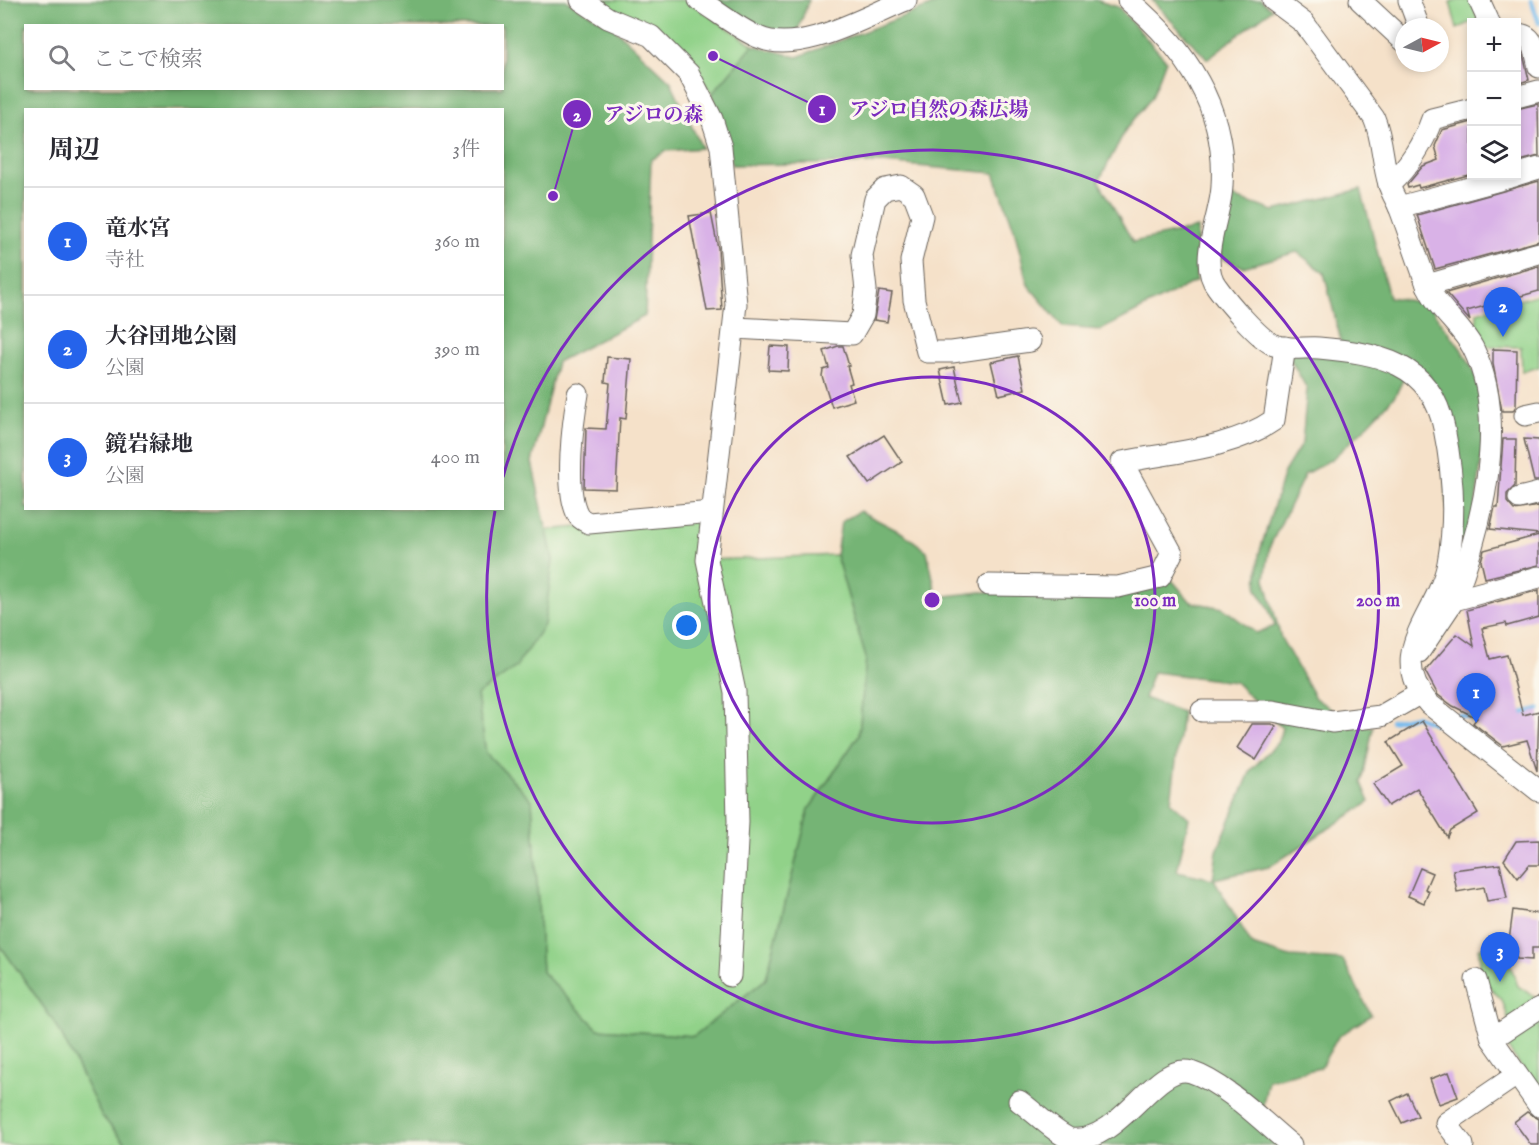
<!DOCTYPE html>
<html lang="ja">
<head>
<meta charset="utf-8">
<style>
	body { margin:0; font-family:"IM FELL English","Noto Serif JP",serif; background:#f2f2f3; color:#2b2b33 }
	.controls { position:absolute; right:18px; top:18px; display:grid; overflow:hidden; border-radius:0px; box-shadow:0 3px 9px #0003 }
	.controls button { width:54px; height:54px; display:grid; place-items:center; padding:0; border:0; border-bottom:2px solid #e1e1e2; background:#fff; color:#2b2b33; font:30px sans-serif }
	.compass { position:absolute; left:1395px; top:18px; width:54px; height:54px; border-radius:50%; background:#fff; box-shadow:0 3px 9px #0003; rotate:83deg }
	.you { position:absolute; left:687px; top:626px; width:21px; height:21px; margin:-15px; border:4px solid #fff; border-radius:50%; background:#1a73e8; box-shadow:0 0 0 9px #1a73e833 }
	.badge { display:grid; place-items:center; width:39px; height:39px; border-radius:50%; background:#2563eb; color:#fff; font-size:20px; font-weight:700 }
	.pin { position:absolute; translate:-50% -50px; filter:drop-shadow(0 2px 3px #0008) }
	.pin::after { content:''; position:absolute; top:32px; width:21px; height:18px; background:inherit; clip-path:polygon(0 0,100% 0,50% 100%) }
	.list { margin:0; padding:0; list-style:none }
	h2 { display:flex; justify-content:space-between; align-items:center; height:78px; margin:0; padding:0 24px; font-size:26px }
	h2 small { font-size:20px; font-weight:400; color:#7c7c81 }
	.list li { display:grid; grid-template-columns:39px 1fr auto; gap:18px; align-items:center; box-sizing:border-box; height:108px; padding:0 24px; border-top:2px solid #e1e1e2 }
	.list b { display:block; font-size:22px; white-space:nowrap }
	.list p { margin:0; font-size:20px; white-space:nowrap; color:#7c7c81 }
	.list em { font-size:20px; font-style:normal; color:#7c7c81 }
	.icon { flex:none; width:33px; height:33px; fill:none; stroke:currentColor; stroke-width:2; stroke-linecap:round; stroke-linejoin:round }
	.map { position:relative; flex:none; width:1539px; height:1145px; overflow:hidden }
	.search { position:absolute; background:#fff; box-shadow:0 3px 9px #0003; left:24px; top:24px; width:480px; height:66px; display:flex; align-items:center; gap:15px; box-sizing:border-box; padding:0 21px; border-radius:0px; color:#7c7c81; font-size:22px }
	.panel { position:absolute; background:#fff; box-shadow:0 3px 9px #0003; left:24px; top:108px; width:480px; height:402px; border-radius:0px }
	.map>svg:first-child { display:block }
	.green { fill:#91d289; stroke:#567752; stroke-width:1.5 }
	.forest { fill:#74b475; stroke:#486848; stroke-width:1.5; fill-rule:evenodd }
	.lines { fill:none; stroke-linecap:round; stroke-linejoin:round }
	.stream { stroke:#77bcee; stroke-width:4.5 }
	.building { fill:#d9b2e7 }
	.minor-casing { stroke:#686159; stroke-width:23 }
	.minor { stroke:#fff; stroke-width:21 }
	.ring { fill:none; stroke:#7b2cbf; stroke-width:3 }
	.centre { fill:#7b2cbf; stroke:#fbf7ec; stroke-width:3 }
	.ring-label { font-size:18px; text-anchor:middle; font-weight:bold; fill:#7b2cbf; stroke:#fbf7ec; stroke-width:6; stroke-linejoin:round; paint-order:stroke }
	.leader { fill:none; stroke:#7b2cbf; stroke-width:2 }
	.callout-dot { fill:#7b2cbf; stroke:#fbf7ec; stroke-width:2 }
	.mark-label { font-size:18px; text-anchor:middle; font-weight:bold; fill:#fff }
	.callout-label { font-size:20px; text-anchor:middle; font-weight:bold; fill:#7b2cbf; stroke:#fbf7ec; stroke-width:6; stroke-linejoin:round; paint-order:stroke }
</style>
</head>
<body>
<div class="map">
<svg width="1539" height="1145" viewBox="0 0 1539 1145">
	<rect width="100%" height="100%" fill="#fbf7ec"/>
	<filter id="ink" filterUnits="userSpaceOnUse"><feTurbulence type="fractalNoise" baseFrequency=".0167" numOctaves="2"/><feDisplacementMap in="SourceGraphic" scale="12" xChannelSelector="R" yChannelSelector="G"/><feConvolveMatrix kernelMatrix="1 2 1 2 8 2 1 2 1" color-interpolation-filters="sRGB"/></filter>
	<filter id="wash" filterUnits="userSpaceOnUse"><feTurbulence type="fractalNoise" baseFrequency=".008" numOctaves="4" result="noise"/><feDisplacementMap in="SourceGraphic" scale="24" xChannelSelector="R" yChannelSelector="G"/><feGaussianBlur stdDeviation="1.35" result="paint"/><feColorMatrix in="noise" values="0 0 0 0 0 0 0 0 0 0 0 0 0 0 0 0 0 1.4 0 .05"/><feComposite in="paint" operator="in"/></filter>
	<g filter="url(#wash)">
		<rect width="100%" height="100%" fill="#f5e1c9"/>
		<g class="green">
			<path d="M597,0H686L753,45L712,94C679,42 650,27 597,0Z"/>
			<path d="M1457,0H1472L1479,22H1472L1457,29L1450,2Z"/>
			<path d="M1539,294V367L1522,372L1521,347L1475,346L1461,327L1477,322V312Z"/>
			<path d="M698,516L707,560L836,555L866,658L859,735L809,809L766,979L694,1036L598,1029L542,972L532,800L486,753L477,695L516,667L553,560L547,530Z"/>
			<path d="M1501,939L1518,986L1539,1000L1509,1021L1502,1000L1481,978L1479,949Z"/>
			<path d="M0,945L57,1026L102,1116L127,1145H0Z"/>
			<path d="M1539,1016V1092L1503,1041Z"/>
		</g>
		<g class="forest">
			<path d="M0,0H566L613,27L671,82L702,148L666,151L651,160L645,316L557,362L532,462L553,560L544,625L516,667L477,695L486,753L532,800L542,972L598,1029L694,1036L766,979L809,809L859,735L866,658L836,555L841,522L860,511L904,534L927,551L937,597L981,592L1121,595L1171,579L1191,602L1223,608L1256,633L1275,626L1267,605L1257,590L1259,554L1284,472L1302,443L1307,389L1288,355L1341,341L1324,273L1297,252L1243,267L1221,258L1219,239L1229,196L1274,211L1361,189L1389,297L1429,304C1440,324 1457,340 1468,360C1498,409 1475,499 1468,554L1450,568L1443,406L1428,374L1419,366L1404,378L1395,396L1364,429L1332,459L1305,474L1270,546L1265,579L1281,638L1315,698L1346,719L1373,728L1362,783L1370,802L1269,867L1214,879L1252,945L1290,957L1343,960L1371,1015L1338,1037L1320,1068L1268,1080L1258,1129L1278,1145H127L102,1116L57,1026L0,945ZM26,26H502V88H26ZM26,110H502V508H26ZM1153,672L1235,682L1282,728L1278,742L1251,770L1217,851L1213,879L1177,871L1189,818L1171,802L1182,712L1144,698Z"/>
			<path d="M708,0H809L795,38L760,33Z"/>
			<path d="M946,0H1095L1118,7L1166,60L1152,97L1126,129L1099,181L1133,242L1197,228L1196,281L1101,330L1063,327L1028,285L1014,229L994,173L883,163L732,165L712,94L753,45L797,57Z"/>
			<path d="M1152,0H1260L1272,9L1207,59Z"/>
		</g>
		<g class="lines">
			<g class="stream">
				<path d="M1531,0L1539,23"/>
				<path d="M1518,714L1539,709"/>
				<path d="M1457,715L1481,719"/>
				<path d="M1391,721L1415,716L1441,726"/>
			</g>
		</g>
		<g id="blocks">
			<g class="building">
				<path d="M1516,47L1522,50L1529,80L1516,84Z"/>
				<path d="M1538,104L1539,156L1516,162V109Z"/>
				<path d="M1472,122V174L1419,188L1418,185L1408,188L1407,185L1423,166L1439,160L1435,146L1442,130Z"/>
				<path d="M1539,181V241L1435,269L1417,215Z"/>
				<path d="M711,213L718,248L722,310L707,311L689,216Z"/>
				<path d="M1539,266V291L1467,311L1470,321L1446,293Z"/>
				<path d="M879,291L892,293L887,322L874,320Z"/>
				<path d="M770,346L789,347L788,371L768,370Z"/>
				<path d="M838,346H843L849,366H847L852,383L849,384L854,400L832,407L822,376L823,370L829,368L824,351Z"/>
				<path d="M1493,349L1517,350L1516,406L1513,411H1502L1493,364Z"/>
				<path d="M1018,356L1025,389L999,395L991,362Z"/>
				<path d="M607,357L631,359L626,419L620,418L616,489L584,488L586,428L606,429L610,383L605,382Z"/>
				<path d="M954,367L962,402L948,405L940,370Z"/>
				<path d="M884,435L902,462L869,484L850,457Z"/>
				<path d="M1503,439H1516L1515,486L1507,494V502L1514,510L1539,506V534L1490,529L1495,507H1498Z"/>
				<path d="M1524,439L1539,440V481H1534Z"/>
				<path d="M1539,535V565L1485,578L1481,561L1484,550Z"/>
				<path d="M1539,590V617L1507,626L1506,623L1482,628L1490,659L1507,655L1523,715L1539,711L1537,771L1527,740L1503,746L1473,723L1477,718L1453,706L1438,695L1425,671L1457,634L1474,646L1467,610Z"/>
				<path d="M1422,721L1478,813L1450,830L1447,837L1417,788L1388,806L1373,784L1403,766L1388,742Z"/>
				<path d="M1252,724H1272L1276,727L1256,760L1237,748Z"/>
				<path d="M1539,840V865H1529L1518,878L1504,860L1516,841Z"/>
				<path d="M1500,864L1507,898L1487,901L1484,887L1457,892L1453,870Z"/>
				<path d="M1420,868L1432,873L1425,889L1429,891L1424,903L1408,896Z"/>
				<path d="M1513,910L1539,914V948H1532V960L1517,959L1509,941Z"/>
				<path d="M1449,1072L1458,1097L1439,1104L1430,1079Z"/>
				<path d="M1407,1093L1418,1116L1402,1123L1391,1101Z"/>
				<path d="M1527,1112L1539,1119V1145H1531L1514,1122Z"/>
			</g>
		</g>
	</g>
	<g filter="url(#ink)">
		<use href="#blocks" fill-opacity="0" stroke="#686159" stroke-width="1.5"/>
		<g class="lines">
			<g class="minor-casing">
				<g id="minor">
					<path d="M581,0L608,18L651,36L689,74L712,119L721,147L736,304L707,560L735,692L738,822L730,976"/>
					<path d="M699,0C718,12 737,28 758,37C799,56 866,16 906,0"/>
					<path d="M1128,0C1186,49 1227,107 1222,186C1221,216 1197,262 1217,287C1227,301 1259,339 1274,345C1289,351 1304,347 1319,348C1377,353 1431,362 1444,428C1453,472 1456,519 1448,563C1439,614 1383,653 1429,704L1539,791"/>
					<path d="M1273,0L1304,23L1374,118C1383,139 1382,162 1389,184C1391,193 1397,201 1400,209C1409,233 1417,258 1426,282C1437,310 1461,325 1473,348C1510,422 1481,529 1454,600"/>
					<path d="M1360,0L1404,41"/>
					<path d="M1409,0L1417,22L1416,27"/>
					<path d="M1479,0L1489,22"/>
					<path d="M1516,34C1535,34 1535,52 1539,67"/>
					<path d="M1516,97L1539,91"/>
					<path d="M1516,175L1539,168"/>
					<path d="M1389,185C1409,166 1423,145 1432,119L1472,109"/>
					<path d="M1399,207L1514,176"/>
					<path d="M1427,285L1539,253"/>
					<path d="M734,328L852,334L863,315L866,290L862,255L875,199L885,189L901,186L914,195L922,216L911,261L914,300L927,352H952L1030,341"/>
					<path d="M578,394C573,421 564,491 578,515C580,519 585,521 589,523L712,512"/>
					<path d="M1525,415L1539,412"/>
					<path d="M1519,498L1539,493"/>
					<path d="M989,585L1118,587L1160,577L1172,553L1122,462C1172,452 1232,449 1274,420L1285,347"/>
					<path d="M1419,652L1454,600L1539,577"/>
					<path d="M1202,711H1273L1332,722L1381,716L1419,694"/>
					<path d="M1476,980L1492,1039"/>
					<path d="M1539,1008L1492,1039L1539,1106"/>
					<path d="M1019,1101C1035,1112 1052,1131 1070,1139C1120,1145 1155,1061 1191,1072C1225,1083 1264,1123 1291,1145"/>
					<path d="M1463,1145L1446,1123L1515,1076"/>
				</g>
			</g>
			<use href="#minor" class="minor"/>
		</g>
	</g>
	<g class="ring">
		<circle cx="932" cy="600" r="223"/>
		<path d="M503 477A446 446 0 1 1 495 511"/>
	</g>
	<circle cx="932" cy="600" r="9" class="centre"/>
	<g class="ring-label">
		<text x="1155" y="606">100 m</text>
		<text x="1378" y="606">200 m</text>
	</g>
	<path class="leader" d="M713 56L822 109M553 196L577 114"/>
	<g class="callout-dot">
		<circle cx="713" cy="56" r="6"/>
		<circle cx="553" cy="196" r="6"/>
		<circle cx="822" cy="109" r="15"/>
		<circle cx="577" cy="114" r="15"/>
	</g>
	<g class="mark-label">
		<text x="822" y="115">1</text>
		<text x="577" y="121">2</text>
	</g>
	<g class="callout-label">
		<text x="939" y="116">アジロ自然の森広場</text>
		<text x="654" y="121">アジロの森</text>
	</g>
</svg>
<div class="controls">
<button>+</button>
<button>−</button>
<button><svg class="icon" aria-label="layers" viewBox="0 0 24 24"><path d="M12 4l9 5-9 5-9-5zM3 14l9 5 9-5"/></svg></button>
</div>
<svg class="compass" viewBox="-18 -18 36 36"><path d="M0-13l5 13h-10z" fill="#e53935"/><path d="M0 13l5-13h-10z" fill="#7c7c81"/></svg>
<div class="you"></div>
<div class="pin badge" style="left:1476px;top:723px">1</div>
<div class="pin badge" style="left:1503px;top:337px">2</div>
<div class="pin badge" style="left:1500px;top:982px">3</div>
<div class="search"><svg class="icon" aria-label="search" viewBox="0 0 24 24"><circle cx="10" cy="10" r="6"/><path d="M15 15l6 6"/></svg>ここで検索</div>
<section class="panel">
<h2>周辺<small>3件</small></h2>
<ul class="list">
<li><span class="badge">1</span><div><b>竜水宮</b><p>寺社</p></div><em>360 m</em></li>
<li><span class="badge">2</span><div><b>大谷団地公園</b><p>公園</p></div><em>390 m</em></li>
<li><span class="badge">3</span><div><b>鏡岩緑地</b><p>公園</p></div><em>400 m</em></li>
</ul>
</section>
</div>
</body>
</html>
